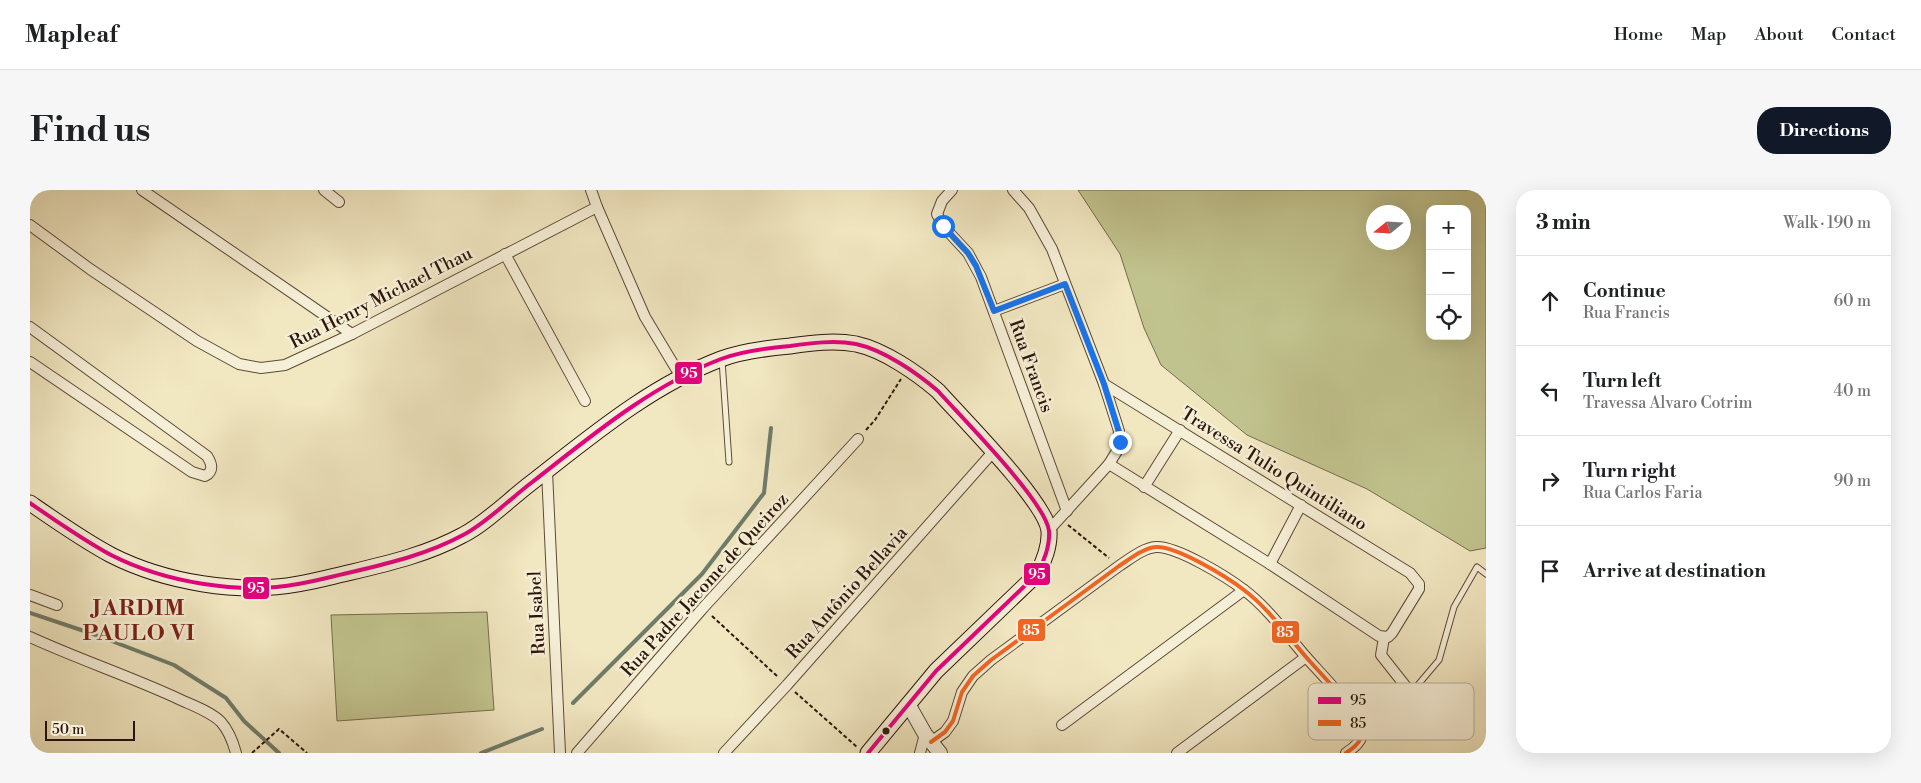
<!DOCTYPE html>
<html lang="en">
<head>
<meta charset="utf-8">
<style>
	body { margin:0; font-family:"Libre Bodoni",serif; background:#f6f6f6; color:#202124 }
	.controls { position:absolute; right:15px; top:15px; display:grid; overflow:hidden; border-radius:10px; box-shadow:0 5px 20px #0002 }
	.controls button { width:45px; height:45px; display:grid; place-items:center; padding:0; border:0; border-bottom:1px solid #e0e0e0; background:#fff; color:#202124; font:25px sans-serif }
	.compass { position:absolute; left:1336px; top:15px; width:45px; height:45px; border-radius:50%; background:#fff; box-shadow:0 5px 20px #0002; rotate:252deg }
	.scale { position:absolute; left:15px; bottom:12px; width:90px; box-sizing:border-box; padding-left:5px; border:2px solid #2c1509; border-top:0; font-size:14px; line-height:18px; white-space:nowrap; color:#2c1509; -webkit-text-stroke:4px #f6efd7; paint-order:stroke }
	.stop { position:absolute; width:15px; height:15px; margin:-11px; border:4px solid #1a73e8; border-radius:50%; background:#fff }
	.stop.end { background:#1a73e8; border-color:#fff; box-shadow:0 1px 5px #0008 }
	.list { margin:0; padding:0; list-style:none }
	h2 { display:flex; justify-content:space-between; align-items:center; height:65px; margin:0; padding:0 20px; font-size:21px }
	h2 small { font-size:16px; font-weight:400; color:#757577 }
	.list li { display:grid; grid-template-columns:32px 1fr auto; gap:15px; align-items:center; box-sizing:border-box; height:90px; padding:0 20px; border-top:1px solid #e0e0e0 }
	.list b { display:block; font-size:19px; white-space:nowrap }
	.list p { margin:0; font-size:16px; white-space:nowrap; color:#757577 }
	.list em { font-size:16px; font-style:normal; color:#757577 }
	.icon { flex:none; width:28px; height:28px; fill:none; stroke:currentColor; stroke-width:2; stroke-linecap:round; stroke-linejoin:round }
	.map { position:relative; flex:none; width:1456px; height:563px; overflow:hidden; border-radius:20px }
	header { display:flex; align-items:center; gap:30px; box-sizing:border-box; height:70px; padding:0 25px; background:#fff; border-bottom:1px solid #e0e0e0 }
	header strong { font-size:24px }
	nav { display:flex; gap:28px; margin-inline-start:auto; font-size:18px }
	.intro { display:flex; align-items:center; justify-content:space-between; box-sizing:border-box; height:120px; padding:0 30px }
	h1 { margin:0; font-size:35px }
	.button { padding:12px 22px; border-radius:20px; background:#111827; color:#fff; font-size:18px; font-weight:700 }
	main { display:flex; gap:30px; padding:0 30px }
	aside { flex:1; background:#fff; border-radius:20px; box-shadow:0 5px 20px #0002 }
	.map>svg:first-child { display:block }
	.green { fill:#c1c38e; stroke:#766c4c; fill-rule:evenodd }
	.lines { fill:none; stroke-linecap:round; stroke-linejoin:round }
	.stream { stroke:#6f7c6b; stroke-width:4 }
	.service-casing { stroke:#5d4a37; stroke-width:7 }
	.minor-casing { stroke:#5d4a37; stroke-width:12 }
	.tertiary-casing { stroke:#5d4a37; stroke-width:16 }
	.secondary-casing { stroke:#2c1509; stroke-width:17 }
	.path { stroke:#2c1509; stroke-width:2; stroke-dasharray:4 2.5; stroke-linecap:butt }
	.service { stroke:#f6efd7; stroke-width:5 }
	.minor { stroke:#f6efd7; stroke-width:10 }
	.tertiary { stroke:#f6efd7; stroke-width:14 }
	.secondary { stroke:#f6efd7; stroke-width:15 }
	.bus-1-casing { stroke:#f6efd7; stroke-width:8 }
	.bus-2-casing { stroke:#f6efd7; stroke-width:8 }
	.bus-1 { stroke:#e5007d; stroke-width:4 }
	.bus-2 { stroke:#f26522; stroke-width:4 }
	.route { stroke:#1a73e8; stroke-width:6 }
	.bus-dot { fill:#2c1509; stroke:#f6efd7; stroke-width:2 }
	.labels { text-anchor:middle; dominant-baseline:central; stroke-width:5; stroke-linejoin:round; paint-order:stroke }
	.street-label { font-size:18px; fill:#2c1509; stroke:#f6efd7 }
	.district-label { font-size:22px; font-weight:bold; letter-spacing:1px; fill:#7a1f14; stroke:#f6efd7 }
	.key { fill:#f6efd7; stroke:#b9ae99; stroke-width:1 }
	.key-label { font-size:14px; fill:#2c1509 }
	.line-badge { stroke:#f6efd7; stroke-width:2 }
	.badge-label { font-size:14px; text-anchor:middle; font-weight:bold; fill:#fff }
</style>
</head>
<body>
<header>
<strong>Mapleaf</strong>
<nav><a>Home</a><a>Map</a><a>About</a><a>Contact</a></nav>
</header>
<div class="intro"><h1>Find us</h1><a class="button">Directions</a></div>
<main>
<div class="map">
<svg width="1456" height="563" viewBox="0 0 1456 563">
	<rect width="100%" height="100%" fill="#f1e7c1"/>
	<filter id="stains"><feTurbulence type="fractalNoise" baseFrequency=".004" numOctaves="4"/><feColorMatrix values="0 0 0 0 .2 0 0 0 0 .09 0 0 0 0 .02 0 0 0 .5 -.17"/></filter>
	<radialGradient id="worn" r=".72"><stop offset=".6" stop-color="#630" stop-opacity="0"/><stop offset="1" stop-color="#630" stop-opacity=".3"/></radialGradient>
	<g class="green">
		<path d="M1048,0H1456V358L1440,361L1337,299L1217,245L1131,175L1114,138L1090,64ZM1400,19H1437V146H1400ZM1344,22H1374V52H1344Z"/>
		<path d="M457,422L464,520L307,531L301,425Z"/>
	</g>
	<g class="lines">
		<g class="stream">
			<path d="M0,423L66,445L144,475L196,508L214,531L249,563"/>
			<path d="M543,513L672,384L734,303L741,238"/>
			<path d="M451,563L512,539"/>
		</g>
		<g class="service-casing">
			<g id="service">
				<path d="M692,170L699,272"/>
				<path d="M1381,503L1409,470L1424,417L1447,377L1456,384"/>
				<path d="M1286,541L1318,517"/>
			</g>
		</g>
		<g class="minor-casing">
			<g id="minor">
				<path d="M112,0L322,144"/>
				<path d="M294,0L309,12"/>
				<path d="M561,0L567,17L615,127L651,187"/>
				<path d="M922,0L912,11L907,24L913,36L938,63L951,87L1037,321"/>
				<path d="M983,0L999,18L1022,59L1074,194L1089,241L1087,261L1079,274L1019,340"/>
				<path d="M0,35L60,79L167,151L209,174L231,178L255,175L322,144L567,17"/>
				<path d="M475,64L555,211"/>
				<path d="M964,121L1035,94"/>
				<path d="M0,137L177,266C182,274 184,281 175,286L162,282L0,172"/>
				<path d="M1074,194L1380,383L1389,394V399L1362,443L1358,447L1349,446L1240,374L1079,274"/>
				<path d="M517,281L530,563"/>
				<path d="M1114,297L1150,240"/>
				<path d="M1240,374L1271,315"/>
				<path d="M0,405L27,415"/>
				<path d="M0,447C50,470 102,487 151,510C164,516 181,522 191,532C199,541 203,552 206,563"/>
				<path d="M1354,448L1351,465L1396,522"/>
				<path d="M1032,535L1214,400"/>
				<path d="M901,552L915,542L923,531L932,502L943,486L961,470L1089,376C1100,369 1113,358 1126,357C1147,356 1197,387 1214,400C1238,418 1257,445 1276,467C1290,483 1328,521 1332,539C1334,550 1324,558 1316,563"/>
				<path d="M547,563L673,418L828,249"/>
				<path d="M694,563L757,495L963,262"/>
				<path d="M890,563L895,544"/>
				<path d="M1147,563L1276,467"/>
			</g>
		</g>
		<g class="tertiary-casing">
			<path id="tertiary" d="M878,514L895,544L910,563"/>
		</g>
		<g class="secondary-casing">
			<path id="secondary" d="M0,313C26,331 53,350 81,365C134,392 209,405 268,394C286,391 304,386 322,382C360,373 398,364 433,345C455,334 480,309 501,293C560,247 620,196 691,169C712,161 738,158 760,156C781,153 804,150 826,154C854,160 887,183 908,201C931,227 1016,312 1019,341C1020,355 1014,372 1007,384L906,481L838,563"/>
		</g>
		<g class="path">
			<path d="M836,240L845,230L871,189"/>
			<path d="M1038,335L1079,368"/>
			<path d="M682,426L748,487"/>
			<path d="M765,502L827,557"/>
			<path d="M222,563L249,539L277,563"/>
		</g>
		<use href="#service" class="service"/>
		<use href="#minor" class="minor"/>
		<use href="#tertiary" class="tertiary"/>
		<use href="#secondary" class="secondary"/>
		<g class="bus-1-casing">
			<path id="bus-1" d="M0,313C26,331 53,350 81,365C134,392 209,405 268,394C286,391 304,386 322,382C360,373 398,364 433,345C455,334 480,309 501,293C560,247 620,196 691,169C712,161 738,158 760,156C781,153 804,150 826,154C854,160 887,183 908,201C931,227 1016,312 1019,341C1020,355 1014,372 1007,384L906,481L838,563"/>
		</g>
		<g class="bus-2-casing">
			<path id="bus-2" d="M901,552L915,542L923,531L932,502L943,486L961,470L1089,376C1100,369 1113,358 1126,357C1147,356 1197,387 1214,400C1238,418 1257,445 1276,467C1290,483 1328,521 1332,539C1334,550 1324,558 1316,563"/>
		</g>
		<use href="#bus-1" class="bus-1"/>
		<use href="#bus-2" class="bus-2"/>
	</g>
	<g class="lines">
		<path class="route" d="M913,36L938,63L946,76L964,121L1035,94L1074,194L1089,242L1090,252"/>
	</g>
	<circle class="bus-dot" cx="856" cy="541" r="4.5"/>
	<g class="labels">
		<g class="street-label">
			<text transform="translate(351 108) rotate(-27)">Rua Henry Michael Thau</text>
			<text transform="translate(1001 176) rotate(70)">Rua Francis</text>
			<text transform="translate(1244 279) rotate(32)">Travessa Tulio Quintiliano</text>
			<text transform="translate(675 395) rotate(-48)">Rua Padre Jacome de Queiroz</text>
			<text transform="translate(817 403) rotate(-48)">Rua Antônio Bellavia</text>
			<text transform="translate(507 423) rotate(-93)">Rua Isabel</text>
		</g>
		<g class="district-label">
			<text x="109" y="418">JARDIM<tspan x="109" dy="25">PAULO VI</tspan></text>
		</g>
	</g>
	<rect x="1278" y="493" width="166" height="57" rx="8" class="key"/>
	<rect x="1288" y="507" width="23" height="7" fill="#e5007d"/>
	<rect x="1288" y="530" width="23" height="6" fill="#f26522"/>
	<g class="key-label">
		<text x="1320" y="515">95</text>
		<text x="1320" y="538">85</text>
	</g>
	<g class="line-badge">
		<rect x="644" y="171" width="29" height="24" rx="5" fill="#e5007d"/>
		<rect x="993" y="372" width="28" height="24" rx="5" fill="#e5007d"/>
		<rect x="212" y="386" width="28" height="24" rx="5" fill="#e5007d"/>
		<rect x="987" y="428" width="29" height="24" rx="5" fill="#f26522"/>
		<rect x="1241" y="430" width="29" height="24" rx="5" fill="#f26522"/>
	</g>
	<g class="badge-label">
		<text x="659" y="188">95</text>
		<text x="1007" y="389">95</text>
		<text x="226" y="403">95</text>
		<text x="1001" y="445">85</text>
		<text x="1255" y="447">85</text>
	</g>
	<rect width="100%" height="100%" filter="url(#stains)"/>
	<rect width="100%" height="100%" fill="url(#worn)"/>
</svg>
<div class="controls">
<button>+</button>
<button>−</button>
<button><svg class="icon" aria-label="locate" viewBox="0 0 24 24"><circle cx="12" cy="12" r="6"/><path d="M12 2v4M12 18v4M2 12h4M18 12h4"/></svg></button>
</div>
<svg class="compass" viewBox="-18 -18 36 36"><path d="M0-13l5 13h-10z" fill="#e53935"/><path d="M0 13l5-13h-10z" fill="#757577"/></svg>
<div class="scale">50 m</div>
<div class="stop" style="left:913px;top:36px"></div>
<div class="stop end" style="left:1090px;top:252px"></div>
</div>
<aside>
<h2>3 min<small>Walk · 190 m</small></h2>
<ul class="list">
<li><svg class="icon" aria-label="ahead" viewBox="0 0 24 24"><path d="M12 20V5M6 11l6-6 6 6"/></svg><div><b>Continue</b><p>Rua Francis</p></div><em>60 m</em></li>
<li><svg class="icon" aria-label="left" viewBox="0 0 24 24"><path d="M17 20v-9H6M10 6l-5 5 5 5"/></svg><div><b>Turn left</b><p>Travessa Alvaro Cotrim</p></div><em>40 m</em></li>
<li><svg class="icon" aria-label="right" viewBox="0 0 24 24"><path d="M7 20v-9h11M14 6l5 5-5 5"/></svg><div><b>Turn right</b><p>Rua Carlos Faria</p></div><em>90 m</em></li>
<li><svg class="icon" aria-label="arrive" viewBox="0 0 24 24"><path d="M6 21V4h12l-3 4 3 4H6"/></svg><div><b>Arrive at destination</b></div></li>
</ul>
</aside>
</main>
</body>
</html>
